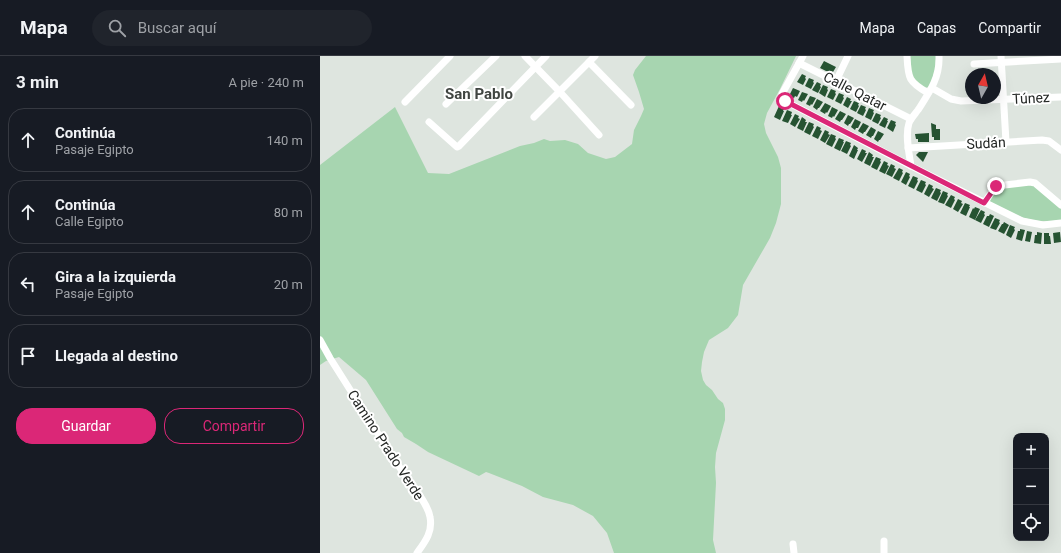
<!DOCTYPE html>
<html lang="es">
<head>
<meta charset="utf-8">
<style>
	body { margin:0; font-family:Roboto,sans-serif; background:#20242c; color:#f1f3f6 }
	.controls { position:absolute; right:12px; bottom:12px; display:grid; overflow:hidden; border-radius:8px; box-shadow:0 4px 16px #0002 }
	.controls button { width:36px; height:36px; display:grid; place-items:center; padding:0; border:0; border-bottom:1px solid #363941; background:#171b24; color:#f1f3f6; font:20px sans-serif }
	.compass { position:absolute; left:645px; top:12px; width:36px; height:36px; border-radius:50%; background:#171b24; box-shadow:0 4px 16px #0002; rotate:8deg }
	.stop { position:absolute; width:12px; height:12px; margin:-9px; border:3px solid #db2777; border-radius:50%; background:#fff }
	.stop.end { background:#db2777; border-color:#fff; box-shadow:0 1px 4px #0008 }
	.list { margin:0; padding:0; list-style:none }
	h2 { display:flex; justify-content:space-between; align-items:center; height:52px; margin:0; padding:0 16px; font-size:17px }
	h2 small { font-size:13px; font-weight:400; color:#9ea1a6 }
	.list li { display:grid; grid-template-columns:26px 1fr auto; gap:12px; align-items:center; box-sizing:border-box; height:64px; margin:0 8px 8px; padding:0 8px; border:1px solid #363941; border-radius:16px }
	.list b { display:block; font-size:15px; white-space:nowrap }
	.list p { margin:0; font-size:13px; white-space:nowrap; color:#9ea1a6 }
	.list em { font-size:13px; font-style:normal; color:#9ea1a6 }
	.actions { display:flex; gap:8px; padding:12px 16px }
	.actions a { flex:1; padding:9px 0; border:1px solid #db2777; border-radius:16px; text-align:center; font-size:14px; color:#db2777 }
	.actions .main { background:#db2777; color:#fff }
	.icon { flex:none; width:22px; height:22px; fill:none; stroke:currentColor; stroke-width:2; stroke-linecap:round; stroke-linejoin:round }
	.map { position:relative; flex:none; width:741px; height:497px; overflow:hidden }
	header { display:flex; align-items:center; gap:24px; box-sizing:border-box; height:56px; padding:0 20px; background:#171b24; border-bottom:1px solid #363941 }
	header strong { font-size:19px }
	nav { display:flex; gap:22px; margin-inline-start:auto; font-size:14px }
	.search { width:280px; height:36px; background:#20242c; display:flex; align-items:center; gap:10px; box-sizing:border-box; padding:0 14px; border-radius:22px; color:#9ea1a6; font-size:15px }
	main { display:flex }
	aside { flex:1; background:#171b24 }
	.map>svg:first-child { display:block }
	.green { fill:#a7d5b0 }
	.building { fill:#265332 }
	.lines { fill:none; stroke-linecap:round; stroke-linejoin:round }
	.street { stroke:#fff; stroke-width:7 }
	.route { stroke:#db2777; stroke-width:5 }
	.labels { text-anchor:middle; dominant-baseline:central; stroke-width:4; stroke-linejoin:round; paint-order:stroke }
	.street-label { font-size:14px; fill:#242725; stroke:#fff }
	.neighbourhood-label { font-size:15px; font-weight:bold; fill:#404541; stroke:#fff }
</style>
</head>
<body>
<header>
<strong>Mapa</strong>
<div class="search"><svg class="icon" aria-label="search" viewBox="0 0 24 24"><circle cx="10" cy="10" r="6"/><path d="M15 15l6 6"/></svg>Buscar aquí</div>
<nav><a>Mapa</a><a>Capas</a><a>Compartir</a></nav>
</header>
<main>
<aside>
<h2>3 min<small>A pie · 240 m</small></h2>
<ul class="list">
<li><svg class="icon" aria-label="ahead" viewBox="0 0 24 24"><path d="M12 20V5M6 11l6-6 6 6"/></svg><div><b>Continúa</b><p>Pasaje Egipto</p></div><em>140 m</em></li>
<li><svg class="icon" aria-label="ahead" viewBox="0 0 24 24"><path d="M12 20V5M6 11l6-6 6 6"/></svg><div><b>Continúa</b><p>Calle Egipto</p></div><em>80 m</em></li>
<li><svg class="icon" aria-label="left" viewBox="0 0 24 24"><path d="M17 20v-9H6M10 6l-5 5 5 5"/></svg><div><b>Gira a la izquierda</b><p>Pasaje Egipto</p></div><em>20 m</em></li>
<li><svg class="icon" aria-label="arrive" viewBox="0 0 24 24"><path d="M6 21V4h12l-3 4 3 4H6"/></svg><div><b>Llegada al destino</b></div></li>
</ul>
<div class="actions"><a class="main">Guardar</a><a>Compartir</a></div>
</aside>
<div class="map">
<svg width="741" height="497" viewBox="0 0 741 497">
	<rect width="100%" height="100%" fill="#dee5df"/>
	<g class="green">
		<path d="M326,0H476L460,33L447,57L444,68L446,77L458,101L461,112V148L456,167L450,182L423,229L418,259L408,272L389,284L384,296L382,306L381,315L383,324L386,329L392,334L398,343L403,347L405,353V364L396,397L395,411L396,427L393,484L396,497H294L287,477L273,460L253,449L223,441L202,430L169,417L166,416L159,420L108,396L96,388L84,381L82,377L77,373L46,324L19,301L6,305L0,309V109L75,51L108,117L129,118L200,90L214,87L224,83L230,85L245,84L258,88L268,97L286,103L295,101L312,88L314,74L321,60L324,53L319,36L313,19L315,14Z"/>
		<path d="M590,0H616L615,14L610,31L603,32L594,26L591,18Z"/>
		<path d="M708,128L714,129L741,151V164C710,169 696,159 670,146L671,142L677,132Z"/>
	</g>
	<g class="building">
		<path d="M504,5L516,11L513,16L511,15L510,17L500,12Z"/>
		<path d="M482,18L486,20L485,22L486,23L483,29L477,26Z"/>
		<path d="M489,22L494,24L493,26L494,27L491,33L485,30Z"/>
		<path d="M497,26L501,28L500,30L501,31L498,37L492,34Z"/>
		<path d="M503,29L508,31L507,33L508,34L505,41L499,37Z"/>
		<path d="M473,32L480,35L477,41L475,40L474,42L469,40Z"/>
		<path d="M511,33L516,35L515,37L516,38L513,44L507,41Z"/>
		<path d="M482,36L488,38L484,45L483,44L482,46L478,44Z"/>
		<path d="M519,37L524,39L523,41L524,42L521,48L515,45Z"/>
		<path d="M490,40L496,42L492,49L491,48L490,50L486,48Z"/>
		<path d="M527,41L531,43L530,45H532L528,52L523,49Z"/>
		<path d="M497,43L503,46L499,52H498L497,54L493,51Z"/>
		<path d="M534,45L539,47L538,49L539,50L536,56L530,53Z"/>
		<path d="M505,47L511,50L507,57L506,56L505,58L500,55Z"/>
		<path d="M541,49L546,51L545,53L546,54L543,60L537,57Z"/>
		<path d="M459,50L464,53L463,55H464L460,64L454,61Z"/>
		<path d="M512,51L518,54L514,61L513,60L512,62L508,60Z"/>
		<path d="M549,52L554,54L553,56L554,57L551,64L545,61Z"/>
		<path d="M467,54L472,56L471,59H472L468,67L462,65Z"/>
		<path d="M520,55L526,58L522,64H521L520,66L515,63Z"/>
		<path d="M556,57L561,59L560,61L561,62L558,68L552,65Z"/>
		<path d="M475,58L479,60L478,62L480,63L475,71L470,68Z"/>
		<path d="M528,59L534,62L530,68H529L528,70L524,67Z"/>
		<path d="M482,61L486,64L485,66H487L483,75L477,72Z"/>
		<path d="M564,61L568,63L567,65H568L565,72L559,69Z"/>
		<path d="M535,63L541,66L538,72H536L535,74L531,71Z"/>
		<path d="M571,64L576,66L575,68L576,69L573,76L567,72Z"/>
		<path d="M489,66L494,68L493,70L494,71L490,79L484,76Z"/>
		<path d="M543,67L549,70L545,76H544L543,78L538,75Z"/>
		<path d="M611,67L616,69V73H620V84H614V81H612Z"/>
		<path d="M497,70L501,72L500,74L502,75L498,83L492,80Z"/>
		<path d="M551,71L556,74L553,80H552L551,82L546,79Z"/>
		<path d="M505,74L509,76L508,78L510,79L505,87L500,84Z"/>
		<path d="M558,75L564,78L560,84H559L558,86L554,83Z"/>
		<path d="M609,77V86H598V83H596L595,78Z"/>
		<path d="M511,78L516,80L515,82L516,83L512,91L506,88Z"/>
		<path d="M519,82L524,84L523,86H524L520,95L514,92Z"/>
		<path d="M526,85L531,87L530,89L531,90L527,98L521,95Z"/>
		<path d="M534,89L538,92L537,94H538L534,103L529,100Z"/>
		<path d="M542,93L546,95L545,97H547L542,106L537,103Z"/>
		<path d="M549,96L553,99L552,101H554L550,110L544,107Z"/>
		<path d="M599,96H608L603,106L596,99Z"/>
		<path d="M556,101L561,103L560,105L561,106L557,114L551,111Z"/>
		<path d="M564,105L568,107L567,109L569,110L565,118L559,115Z"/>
		<path d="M571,108L575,110L574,112L576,113L572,121L566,118Z"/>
		<path d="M579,112L583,114L582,116L583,117L579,125L573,122Z"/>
		<path d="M586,116L590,118L589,120L590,121L586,129L581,126Z"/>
		<path d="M593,120L598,122L597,124L598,125L594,133L588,130Z"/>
		<path d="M601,124L606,126L605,128L606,129L602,137L596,134Z"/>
		<path d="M609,128L613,130L612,132L614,133L609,141L604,138Z"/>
		<path d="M616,132L621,134L620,136L621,137L617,145L611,142Z"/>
		<path d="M623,135L628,137L627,139L628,140L624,148L618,146Z"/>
		<path d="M631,139L635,141L634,143L635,144L631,152L625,149Z"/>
		<path d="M638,143L642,145L641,147L643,148L638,156L633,153Z"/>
		<path d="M645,147L650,149L649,151H650L646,160L640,157Z"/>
		<path d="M655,151L660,153L655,164L649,161L653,152L654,153Z"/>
		<path d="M661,154L665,156L664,158L665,159L661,167L655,164Z"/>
		<path d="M670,158L674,160L669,171L663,168L667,160H669Z"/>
		<path d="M675,162L680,164L679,166L680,167L676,174L670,172Z"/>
		<path d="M684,166L689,169L684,178L678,175L682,168H683Z"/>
		<path d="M690,169L695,171L694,173L695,174L691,182L686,179Z"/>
		<path d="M700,173L705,174L702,185L696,183L698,175H700Z"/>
		<path d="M707,175L712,176L710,186L705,185Z"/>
		<path d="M717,176L722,177L721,188L714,187L715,179H717Z"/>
		<path d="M740,176L741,186L734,187L733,177Z"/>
		<path d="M724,177H729V180H730L731,188H724Z"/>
	</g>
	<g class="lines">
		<g class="street">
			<path d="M205,0L240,36L279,79"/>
			<path d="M483,0L462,38V42L465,45L591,110L702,165L723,169L741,167"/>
			<path d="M587,0C588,23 589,26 608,37"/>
			<path d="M681,0L686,86"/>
			<path d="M269,6L311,49"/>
			<path d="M479,7L591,63"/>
			<path d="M654,8L741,3"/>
			<path d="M516,25L528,0"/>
			<path d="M612,32L631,43L641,45L741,41"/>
			<path d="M85,46L130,0"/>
			<path d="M126,48L176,0"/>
			<path d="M214,61L275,0"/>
			<path d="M109,66L137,91L139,90L226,0"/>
			<path d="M588,92L722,84L729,85L741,94"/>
			<path d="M591,110C589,97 585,79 589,67C591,62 595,58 598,54C609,37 620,22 619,0"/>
			<path d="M664,147L676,130L710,126L715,127L741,149"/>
			<path d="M0,284L10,302C34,340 58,378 82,415C90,427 108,447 110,461C113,476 105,486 97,497"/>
			<path d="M564,485V497"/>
			<path d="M473,488L474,497"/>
		</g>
	</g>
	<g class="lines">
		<path class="route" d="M465,45L664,147L676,130"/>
	</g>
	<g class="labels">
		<g class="street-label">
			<text transform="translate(535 35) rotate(27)">Calle Qatar</text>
			<text transform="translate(711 42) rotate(-3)">Túnez</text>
			<text transform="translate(666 87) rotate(-3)">Sudán</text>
			<text transform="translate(66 389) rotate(57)">Camino Prado Verde</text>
		</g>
		<g class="neighbourhood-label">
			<text x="159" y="38">San Pablo</text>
		</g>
	</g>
</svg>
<div class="controls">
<button>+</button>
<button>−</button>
<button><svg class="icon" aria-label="locate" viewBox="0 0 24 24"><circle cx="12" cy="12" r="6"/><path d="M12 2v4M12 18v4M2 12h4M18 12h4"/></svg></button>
</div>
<svg class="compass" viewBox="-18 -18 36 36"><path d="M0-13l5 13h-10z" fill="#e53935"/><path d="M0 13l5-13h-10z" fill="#9ea1a6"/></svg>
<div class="stop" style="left:465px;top:45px"></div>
<div class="stop end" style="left:676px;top:130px"></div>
</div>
</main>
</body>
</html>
